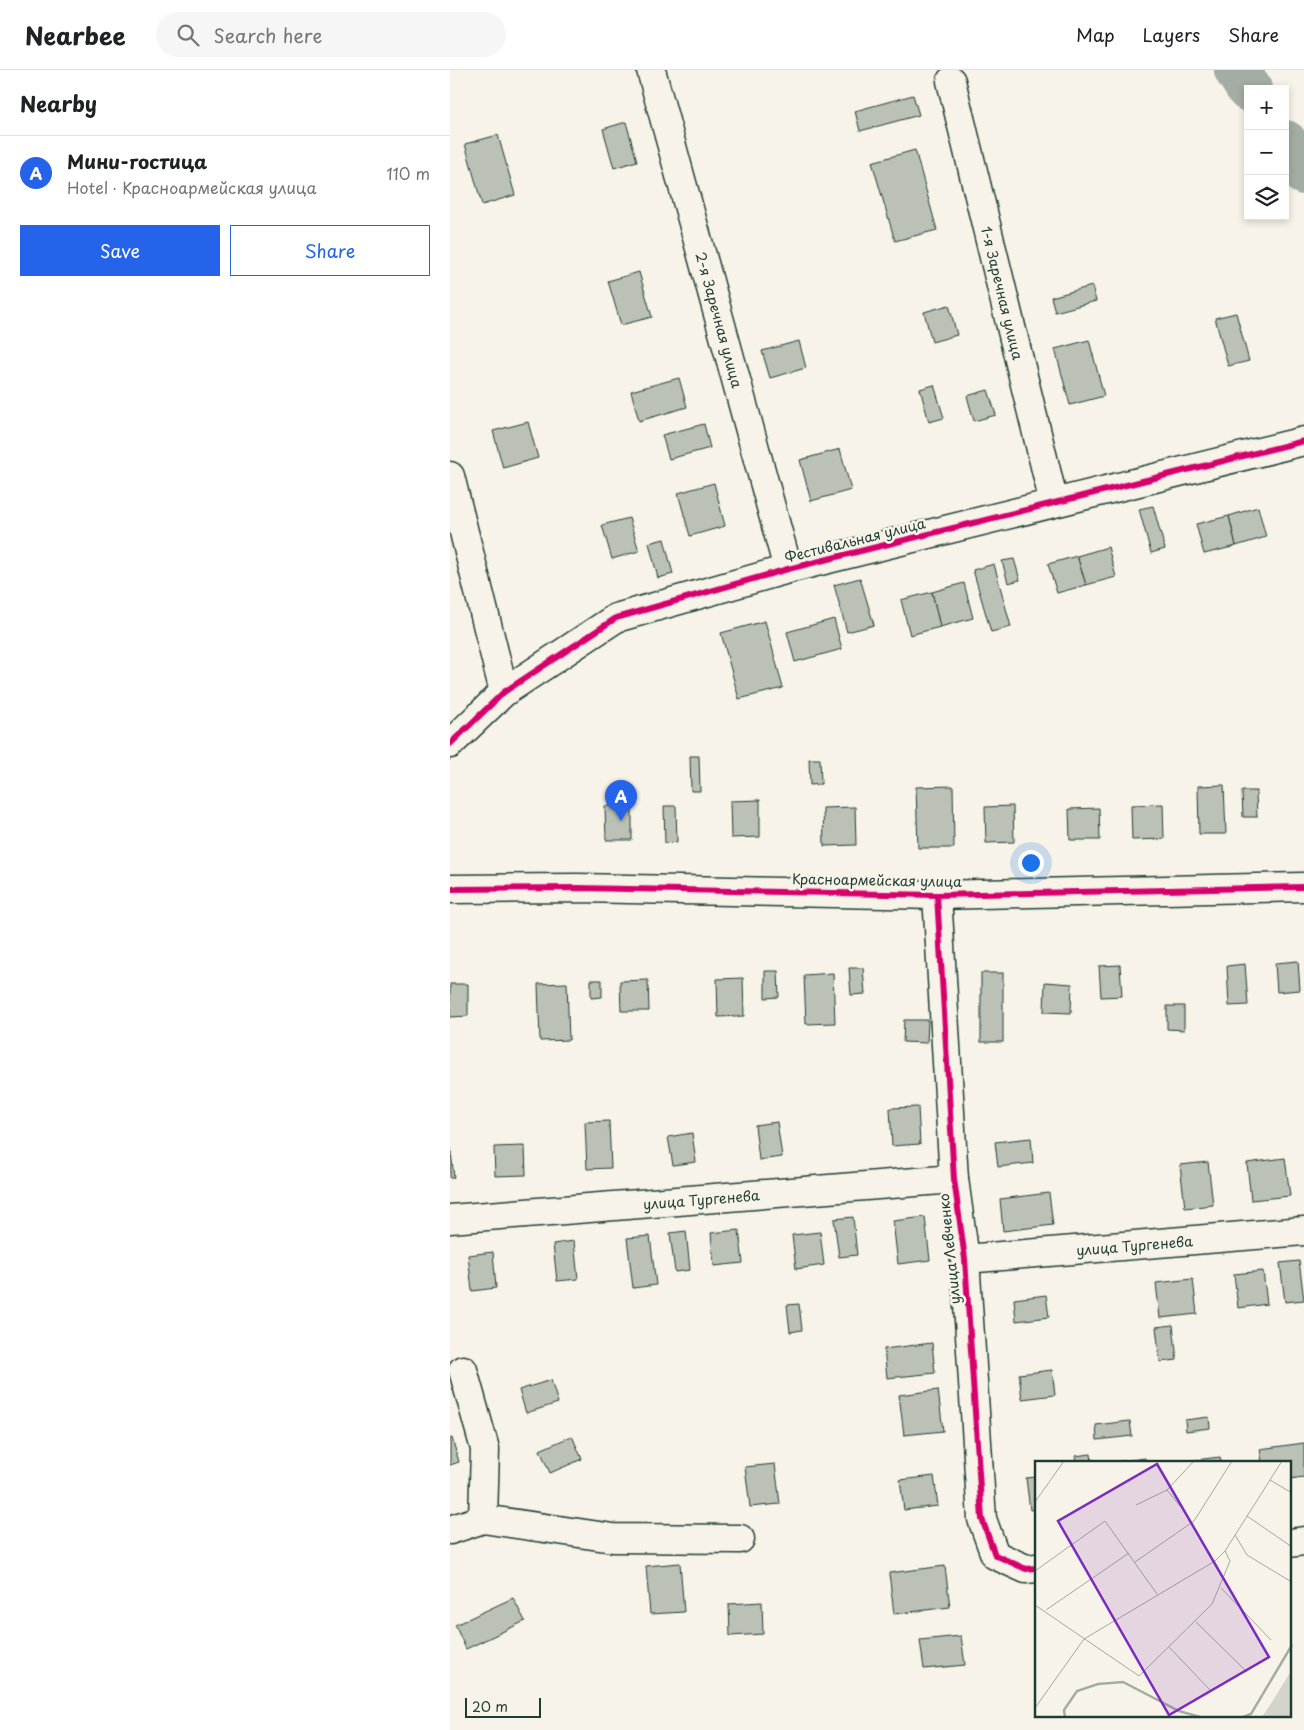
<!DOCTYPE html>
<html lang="en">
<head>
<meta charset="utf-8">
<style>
	body { margin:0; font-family:"Playpen Sans",sans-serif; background:#f6f6f6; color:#202124 }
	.controls { position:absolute; right:15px; top:15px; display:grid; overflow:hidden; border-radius:0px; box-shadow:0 2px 8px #0003 }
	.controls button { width:45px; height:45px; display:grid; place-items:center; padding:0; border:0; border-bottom:1px solid #e0e0e0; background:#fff; color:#202124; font:25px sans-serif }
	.scale { position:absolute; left:15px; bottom:12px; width:76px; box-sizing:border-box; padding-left:5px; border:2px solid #1f3d34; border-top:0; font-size:14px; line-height:18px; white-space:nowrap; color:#1f3d34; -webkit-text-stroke:4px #f7f3e8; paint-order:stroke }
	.you { position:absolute; left:580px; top:792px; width:18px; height:18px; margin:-12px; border:4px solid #fff; border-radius:50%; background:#1a73e8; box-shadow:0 0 0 8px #1a73e833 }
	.badge { display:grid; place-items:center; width:32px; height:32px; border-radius:50%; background:#2563eb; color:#fff; font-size:16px; font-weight:700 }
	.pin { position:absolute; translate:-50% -41px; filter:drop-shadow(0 1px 2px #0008) }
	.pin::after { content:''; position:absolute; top:26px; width:18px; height:15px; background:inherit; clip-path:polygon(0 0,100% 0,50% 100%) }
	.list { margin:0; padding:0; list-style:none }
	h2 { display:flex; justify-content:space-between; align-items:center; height:65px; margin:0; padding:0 20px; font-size:21px }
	h2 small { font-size:16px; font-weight:400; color:#757577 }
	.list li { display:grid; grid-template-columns:32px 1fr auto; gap:15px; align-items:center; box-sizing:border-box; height:75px; padding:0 20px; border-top:1px solid #e0e0e0 }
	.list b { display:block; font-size:19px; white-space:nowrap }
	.list p { margin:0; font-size:16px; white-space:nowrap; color:#757577 }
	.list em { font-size:16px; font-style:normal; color:#757577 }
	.actions { display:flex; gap:10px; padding:15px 20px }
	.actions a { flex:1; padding:11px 0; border:1px solid #2563eb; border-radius:0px; text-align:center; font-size:18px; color:#2563eb }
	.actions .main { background:#2563eb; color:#fff }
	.icon { flex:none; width:28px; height:28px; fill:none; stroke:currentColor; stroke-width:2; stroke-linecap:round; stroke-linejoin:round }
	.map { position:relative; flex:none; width:854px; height:1660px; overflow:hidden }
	header { display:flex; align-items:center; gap:30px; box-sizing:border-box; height:70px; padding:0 25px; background:#fff; border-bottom:1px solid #e0e0e0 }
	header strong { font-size:24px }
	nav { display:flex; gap:28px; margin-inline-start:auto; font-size:18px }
	.search { width:350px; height:45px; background:#f6f6f6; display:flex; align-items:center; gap:12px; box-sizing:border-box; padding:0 18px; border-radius:28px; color:#757577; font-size:19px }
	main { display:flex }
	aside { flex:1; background:#fff }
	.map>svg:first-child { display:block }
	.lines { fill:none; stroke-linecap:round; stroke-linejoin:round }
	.river { stroke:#a4ada3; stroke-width:46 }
	.building { fill:#bbc1b6; stroke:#1f3d34 }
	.minor-casing { stroke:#1f3d34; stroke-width:31 }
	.minor { stroke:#f7f3e8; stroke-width:28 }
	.cycleway-casing { stroke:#f7f3e8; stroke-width:9 }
	.cycleway { stroke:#d6006c; stroke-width:6 }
	.labels { text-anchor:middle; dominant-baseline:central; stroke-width:5; stroke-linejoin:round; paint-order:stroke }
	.street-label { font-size:14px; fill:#1f3d34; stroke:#f7f3e8 }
	.inset-river { fill:none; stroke:#a4ada3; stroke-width:2.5 }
	.inset-road { fill:none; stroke:#a1aaa0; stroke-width:1 }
	.view { fill:#7b2cbf; fill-opacity:0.15; stroke:#7b2cbf; stroke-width:2.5 }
	.inset-edge { fill:none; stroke:#1f3d34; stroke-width:2.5 }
</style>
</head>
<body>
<header>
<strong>Nearbee</strong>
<div class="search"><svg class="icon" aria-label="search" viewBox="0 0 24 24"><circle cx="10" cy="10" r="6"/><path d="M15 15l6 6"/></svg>Search here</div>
<nav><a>Map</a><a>Layers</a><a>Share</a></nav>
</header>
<main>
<aside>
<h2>Nearby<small></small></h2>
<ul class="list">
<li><span class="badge">A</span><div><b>Мини-гостица</b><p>Hotel · Красноармейская улица</p></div><em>110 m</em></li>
</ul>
<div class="actions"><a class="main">Save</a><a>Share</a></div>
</aside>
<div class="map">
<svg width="854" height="1660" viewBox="0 0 854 1660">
	<rect width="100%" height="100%" fill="#f7f3e8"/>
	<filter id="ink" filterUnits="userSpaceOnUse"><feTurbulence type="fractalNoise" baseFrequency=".02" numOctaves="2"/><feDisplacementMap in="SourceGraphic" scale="10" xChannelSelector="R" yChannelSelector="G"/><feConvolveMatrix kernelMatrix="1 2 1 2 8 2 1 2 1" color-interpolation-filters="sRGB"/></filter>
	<g filter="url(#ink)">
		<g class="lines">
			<g class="river">
				<path d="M787,0L799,19"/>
				<path d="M835,73L854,102"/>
			</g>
		</g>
		<g class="building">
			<path d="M463,25L469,45L410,61L405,41Z"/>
			<path d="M176,52L187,91L164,98L153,59Z"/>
			<path d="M48,65L65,125L32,135L15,74Z"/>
			<path d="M465,80L487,160L445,171L422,92Z"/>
			<path d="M189,202L202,247L171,255L158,211Z"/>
			<path d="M642,216L646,231L605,242L601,227Z"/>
			<path d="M499,235L507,265L482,272L474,242Z"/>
			<path d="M786,243L799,291L778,296L765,248Z"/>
			<path d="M639,270L654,326L620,335L605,279Z"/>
			<path d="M349,271L356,298L320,308L312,281Z"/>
			<path d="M229,308L237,337L189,351L181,321Z"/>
			<path d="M484,315L494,348L479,352L470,319Z"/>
			<path d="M538,320L546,345L524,351L517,326Z"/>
			<path d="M78,352L88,388L53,398L43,361Z"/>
			<path d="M254,354L260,378L219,389L212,365Z"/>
			<path d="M390,379L401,420L361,431L350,390Z"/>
			<path d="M264,413L275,456L240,466L228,423Z"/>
			<path d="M703,436L715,479L701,483L689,439Z"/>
			<path d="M808,437L816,467L786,476L779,446Z"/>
			<path d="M779,446L786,476L754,484L746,454Z"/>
			<path d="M179,448L189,481L162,489L152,455Z"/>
			<path d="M214,469L223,504L208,508L199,473Z"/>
			<path d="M658,477L666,507L636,515L627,486Z"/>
			<path d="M627,486L636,515L607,523L598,494Z"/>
			<path d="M564,489L570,510L558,513L552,491Z"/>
			<path d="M544,494L561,557L541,562L523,500Z"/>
			<path d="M410,508L424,555L397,562L384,515Z"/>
			<path d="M514,513L523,548L490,557L482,522Z"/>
			<path d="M482,522L490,557L460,565L451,530Z"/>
			<path d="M384,549L392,579L345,592L337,562Z"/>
			<path d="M315,551L333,618L289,629L271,563Z"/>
			<path d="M240,686H249L250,721H241Z"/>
			<path d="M359,689H370L371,714L360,715Z"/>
			<path d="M774,715L776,764H749L748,716Z"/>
			<path d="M503,716L504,778H468L466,717Z"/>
			<path d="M792,721H806L807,747H793Z"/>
			<path d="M310,730V767L281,768L280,731Z"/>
			<path d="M713,734L714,769L682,770L681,735Z"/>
			<path d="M182,735V770H156L155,736Z"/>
			<path d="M214,736H226L227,772L215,773Z"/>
			<path d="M563,736L564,772L536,773L535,737Z"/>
			<path d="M405,737L406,775L374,776L373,738Z"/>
			<path d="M649,738L650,770H620L619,739Z"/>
			<path d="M848,891L850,920L827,922L825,893Z"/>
			<path d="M795,894L798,935L779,936L777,896Z"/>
			<path d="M670,895L672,926L651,927L649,896Z"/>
			<path d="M399,898H413L415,924L401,925Z"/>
			<path d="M315,901H328L329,927L315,928Z"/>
			<path d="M383,903L385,953L356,954L354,905Z"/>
			<rect x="531" y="903" width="22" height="69"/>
			<path d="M293,908L294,946L268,947L267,909Z"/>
			<path d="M141,910H152V927L141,928Z"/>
			<path d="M198,910L199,941H171L170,911Z"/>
			<path d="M595,912L622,914L621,943L594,942Z"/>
			<path d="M117,913L119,970L90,971L88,914Z"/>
			<path d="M0,914H18V946L0,947Z"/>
			<path d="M717,936H734V960L717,959Z"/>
			<path d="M454,950H478L477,973L453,972Z"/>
			<path d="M468,1037L470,1074L442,1076L440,1038Z"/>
			<path d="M159,1051L161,1098L137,1099L135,1052Z"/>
			<path d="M327,1052L332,1087L309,1090L305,1055Z"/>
			<path d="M242,1063L246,1092L223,1095L218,1067Z"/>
			<path d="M581,1068L583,1093L548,1097L545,1072Z"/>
			<path d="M0,1072L4,1108H0Z"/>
			<path d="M75,1076L76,1105L45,1106L44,1077Z"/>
			<path d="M835,1088L840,1126L801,1130L797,1093Z"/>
			<path d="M758,1092L763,1135L735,1138L730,1095Z"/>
			<path d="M599,1123L603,1155L553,1161L550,1129Z"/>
			<path d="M403,1147L407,1185L389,1187L384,1149Z"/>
			<path d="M475,1147L480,1190L448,1194L443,1151Z"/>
			<path d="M289,1160L293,1193L264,1196L261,1163Z"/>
			<path d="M236,1161L240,1200L225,1202L220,1163Z"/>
			<path d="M370,1162L374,1195L346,1199L342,1165Z"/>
			<path d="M200,1166L206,1215L183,1218L177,1168Z"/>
			<path d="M124,1171L128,1209L107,1211L103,1174Z"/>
			<path d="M43,1182L46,1218L22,1221L18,1185Z"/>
			<path d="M849,1191L854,1230L835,1232L830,1193Z"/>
			<path d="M813,1201L817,1234L788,1238L784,1204Z"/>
			<path d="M743,1209L747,1244L710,1248L706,1213Z"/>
			<path d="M596,1225L599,1247L566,1251L564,1229Z"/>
			<path d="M349,1234L352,1260L340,1262L337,1235Z"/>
			<path d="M723,1255L727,1290L710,1292L706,1257Z"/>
			<path d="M482,1273L485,1303L437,1308L434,1279Z"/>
			<path d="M602,1300L605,1325L572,1329L569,1304Z"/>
			<path d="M101,1310L108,1333L76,1343L69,1320Z"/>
			<path d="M488,1320L493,1361L454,1365L449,1325Z"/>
			<path d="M759,1347L760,1358L736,1361L735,1350Z"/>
			<path d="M680,1351L682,1366L647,1370L646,1355Z"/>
			<path d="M122,1366L132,1389L100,1403L90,1380Z"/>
			<path d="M2,1368L9,1392L0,1395V1369Z"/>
			<path d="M854,1373V1407L840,1409V1392H812L810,1379Z"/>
			<path d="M641,1384L642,1392H626L625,1386Z"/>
			<path d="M770,1387L771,1392H745V1390Z"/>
			<path d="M695,1388L696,1392H666Z"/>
			<path d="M325,1394L330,1434L300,1437L295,1397Z"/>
			<path d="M484,1406L488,1436L454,1440L450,1410Z"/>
			<path d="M586,1407V1439L580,1440L576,1408Z"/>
			<path d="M230,1493L234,1542L200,1544L196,1496Z"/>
			<path d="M495,1496L500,1537L444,1544L439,1503Z"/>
			<path d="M63,1528L75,1551L16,1579L5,1555Z"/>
			<path d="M312,1532L313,1564L280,1566L279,1534Z"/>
			<path d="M511,1566L515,1595L474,1599L470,1570Z"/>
		</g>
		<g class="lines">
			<g class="minor-casing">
				<g id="minor">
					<path id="s1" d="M201,0L338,499"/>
					<path id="s2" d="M501,11L604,433"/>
					<path d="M0,406L54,622"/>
					<path d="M0,674L54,622L166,548L338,499L854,371"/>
					<path d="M0,819L128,818L487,825L854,817"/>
					<path d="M487,825L504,1109L515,1189L532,1449L545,1485L576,1499L586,1498"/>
					<path id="s3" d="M0,1149L504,1109"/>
					<path id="s4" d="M515,1189L854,1161"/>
					<path d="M13,1300L35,1379L33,1449"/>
					<path d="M0,1460L33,1449L163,1468L290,1469"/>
					<path d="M840,1473L854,1471"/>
				</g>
			</g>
			<use href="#minor" class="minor"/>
			<g class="cycleway-casing">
				<g id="cycleway">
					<path d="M0,674L54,622L166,548L338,499L854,371"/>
					<path d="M0,819L128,818L487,825L854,817"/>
					<path d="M487,825L504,1109L515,1189L532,1449L545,1485L576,1499L586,1498"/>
				</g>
			</g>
			<use href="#cycleway" class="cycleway"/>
		</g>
	</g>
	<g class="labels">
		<g class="street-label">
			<text stroke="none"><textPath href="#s2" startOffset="218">1-я Заречная улица</textPath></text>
			<text stroke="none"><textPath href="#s1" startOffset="259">2-я Заречная улица</textPath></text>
			<text transform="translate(405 470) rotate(-14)">Фестивальная улица</text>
			<text transform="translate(427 810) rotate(1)">Красноармейская улица</text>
			<text stroke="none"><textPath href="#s3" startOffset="252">улица Тургенева</textPath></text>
			<text stroke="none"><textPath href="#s4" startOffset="170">улица Тургенева</textPath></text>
			<text transform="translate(499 1179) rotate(-96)">улица Левченко</text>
		</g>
	</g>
	<g transform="translate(585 1391)">
		<rect width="256" height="256" fill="#f7f3e8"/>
		<path d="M256,210V256H227L237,241Z" fill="#d3d5ca"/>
		<path class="inset-river" d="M30,256L29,249L42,230L63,223L88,221L144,250L165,256M208,256L216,253L257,184"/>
		<path class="inset-road" d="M235,19L257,32M132,29L145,45M0,41L29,0M101,44L132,29L159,0M212,55L257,86M200,74L212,94L255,120M100,101L159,60L197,0M0,110L70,60L122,133M186,127L236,179M0,144L104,215L177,143L195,100L190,90M11,149L94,92M161,161L212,211M134,186L175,229M0,247L49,178L180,100L190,90L247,0"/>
		<path class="view" d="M122,3L234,196L134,254L23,60Z"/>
		<rect width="256" height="256" class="inset-edge"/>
	</g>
</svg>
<div class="controls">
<button>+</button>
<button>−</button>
<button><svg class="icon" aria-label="layers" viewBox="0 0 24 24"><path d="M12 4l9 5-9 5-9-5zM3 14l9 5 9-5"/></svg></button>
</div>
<div class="scale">20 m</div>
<div class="you"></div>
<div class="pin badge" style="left:171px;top:751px">A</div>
</div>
</main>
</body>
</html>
